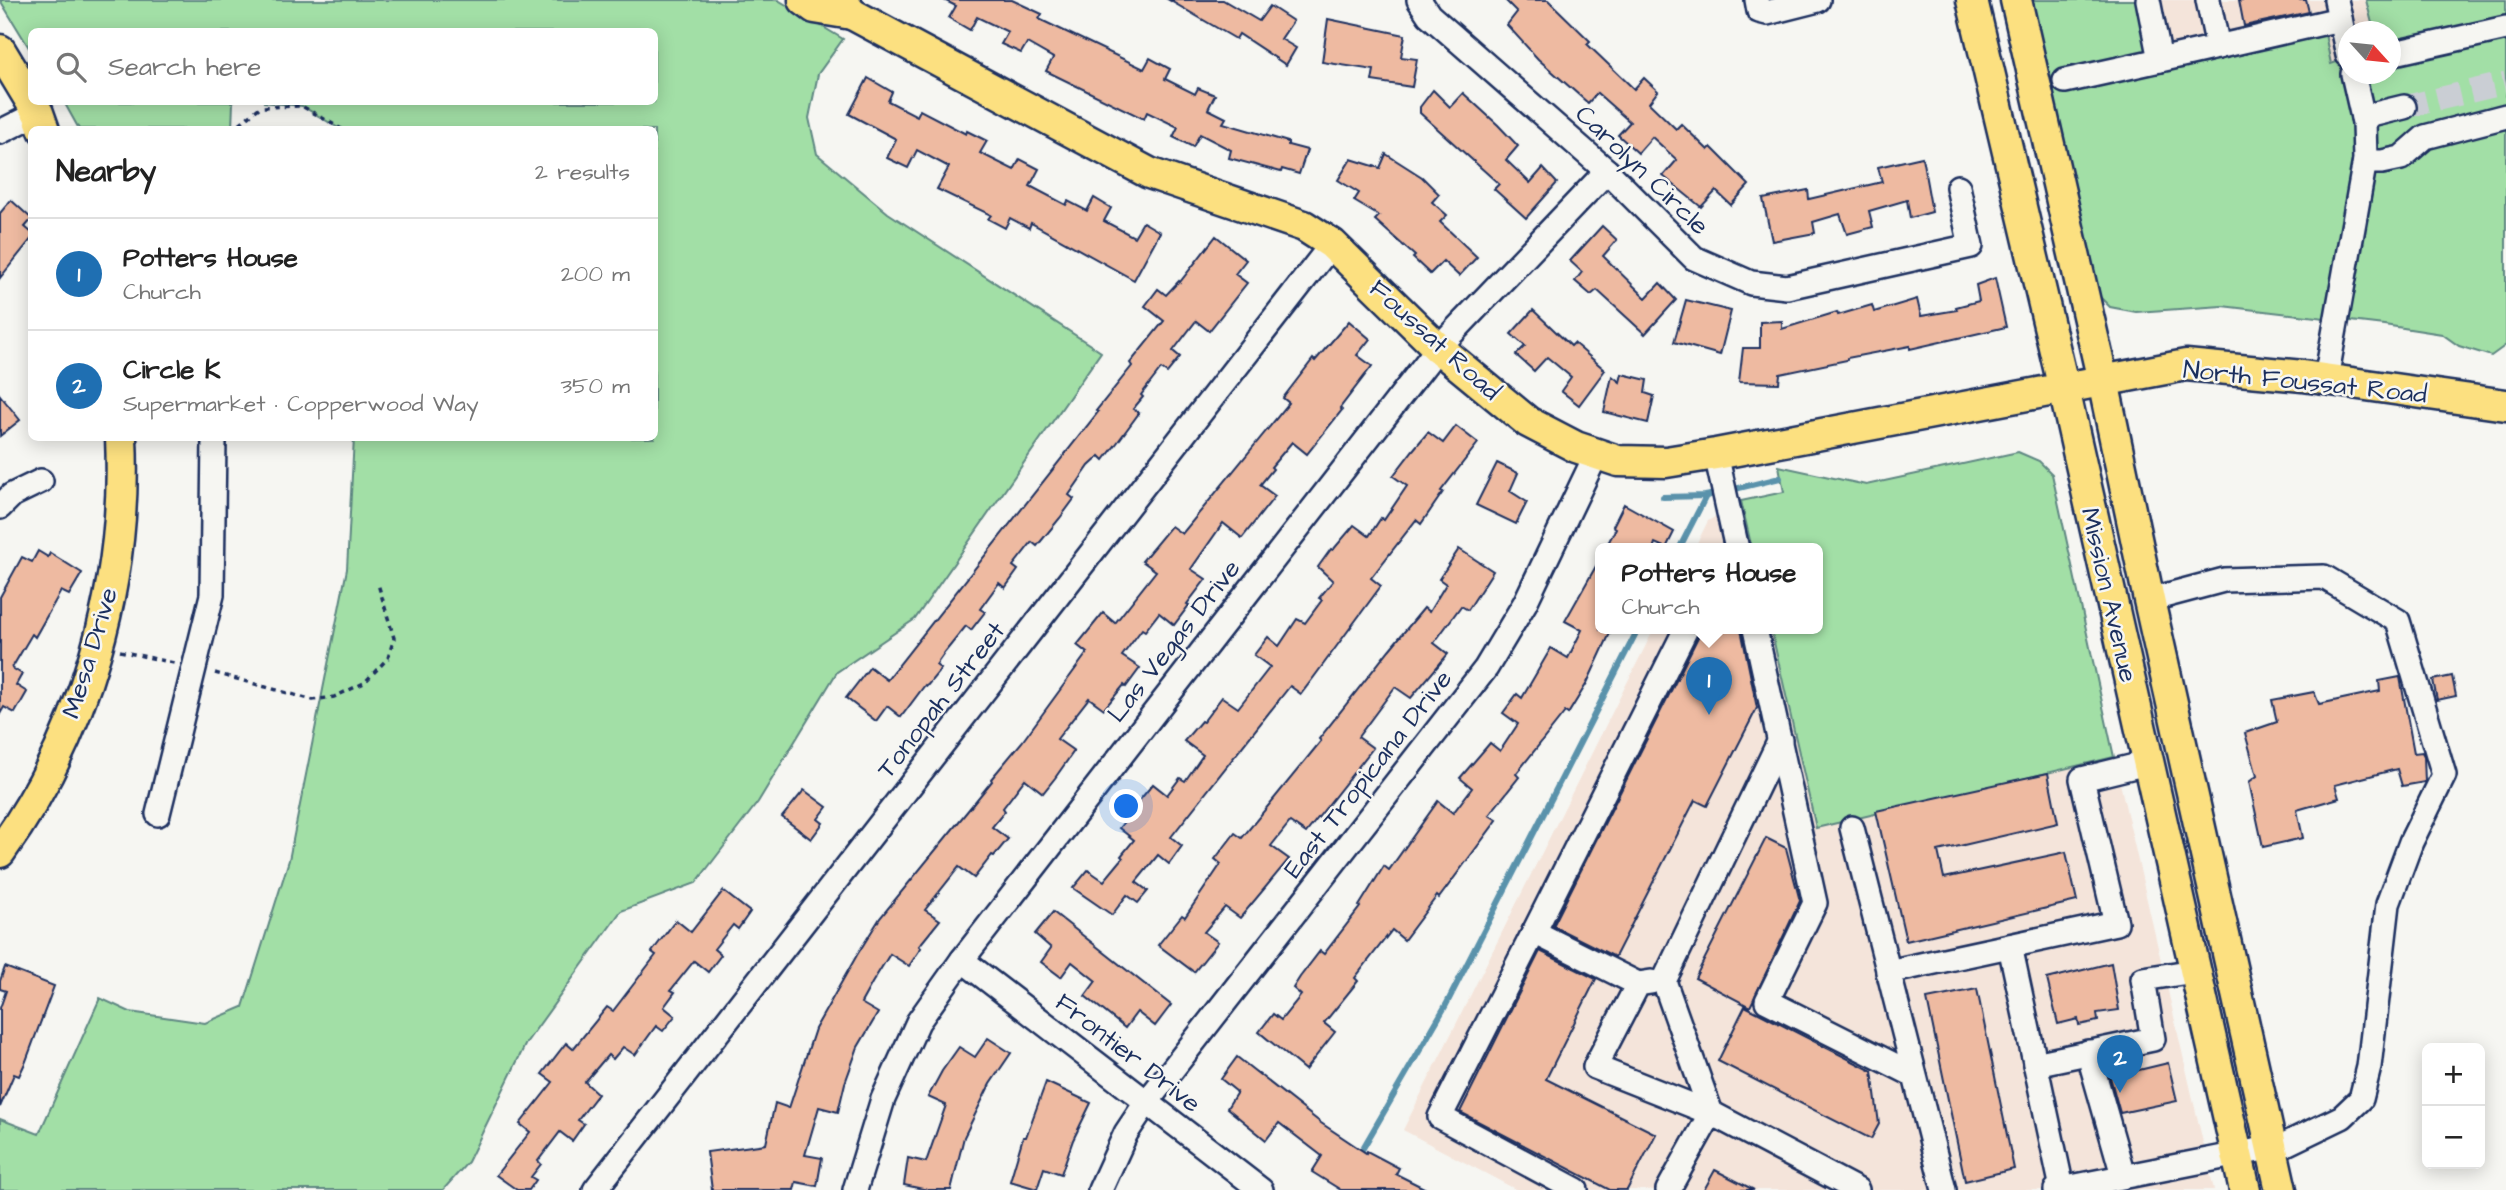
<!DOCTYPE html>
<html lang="en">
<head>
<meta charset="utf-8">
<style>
	body { margin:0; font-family:"Architects Daughter",sans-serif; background:#f6f6f6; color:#222 }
	.controls { position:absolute; right:21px; bottom:21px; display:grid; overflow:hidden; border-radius:10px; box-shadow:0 4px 18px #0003 }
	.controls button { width:63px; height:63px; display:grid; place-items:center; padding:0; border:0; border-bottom:2px solid #e0e0e0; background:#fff; color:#222; font:35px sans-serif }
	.compass { position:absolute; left:2338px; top:21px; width:63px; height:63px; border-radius:50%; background:#fff; box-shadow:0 4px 18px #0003; rotate:117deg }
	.you { position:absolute; left:1127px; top:807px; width:24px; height:24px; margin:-18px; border:5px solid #fff; border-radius:50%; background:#1a73e8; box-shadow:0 0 0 10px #1a73e833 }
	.badge { display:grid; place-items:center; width:46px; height:46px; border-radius:50%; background:#1f6fb2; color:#fff; font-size:23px; font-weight:700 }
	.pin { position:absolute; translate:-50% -58px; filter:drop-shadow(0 2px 4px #0008) }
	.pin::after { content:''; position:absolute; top:37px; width:24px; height:21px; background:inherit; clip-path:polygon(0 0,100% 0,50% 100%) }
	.popup { position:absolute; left:1595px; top:543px; width:228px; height:91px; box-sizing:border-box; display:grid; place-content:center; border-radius:10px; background:#fff; filter:drop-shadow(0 2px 5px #0005); font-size:23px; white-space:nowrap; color:#767676 }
	.popup b { font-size:26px; color:#222 }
	.popup::after { content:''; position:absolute; left:50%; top:100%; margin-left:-14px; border:14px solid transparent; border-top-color:#fff }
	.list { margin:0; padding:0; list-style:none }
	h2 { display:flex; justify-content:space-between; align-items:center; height:91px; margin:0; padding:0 28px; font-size:30px }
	h2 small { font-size:23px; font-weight:400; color:#767676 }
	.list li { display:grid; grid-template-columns:46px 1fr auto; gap:21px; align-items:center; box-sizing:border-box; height:112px; padding:0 28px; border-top:2px solid #e0e0e0 }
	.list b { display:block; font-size:26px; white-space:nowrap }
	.list p { margin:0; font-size:23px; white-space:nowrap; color:#767676 }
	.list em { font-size:23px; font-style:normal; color:#767676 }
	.icon { flex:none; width:38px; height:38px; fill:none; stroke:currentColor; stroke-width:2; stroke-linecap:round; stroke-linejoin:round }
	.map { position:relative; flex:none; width:2506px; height:1190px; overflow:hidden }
	.search { position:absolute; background:#fff; box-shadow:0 4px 18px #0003; left:28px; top:28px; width:630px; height:77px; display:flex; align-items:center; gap:18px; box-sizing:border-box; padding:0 24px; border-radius:10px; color:#767676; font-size:26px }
	.panel { position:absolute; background:#fff; box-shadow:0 4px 18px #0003; left:28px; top:126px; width:630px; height:315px; border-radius:10px }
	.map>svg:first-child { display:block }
	.built { fill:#f4e4da }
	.green { fill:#a2dfa6; stroke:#5e8782; stroke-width:2 }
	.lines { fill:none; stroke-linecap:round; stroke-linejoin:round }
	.stream { stroke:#5a92ab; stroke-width:6 }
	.building { fill:#eebaa1; stroke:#1b2f5e; stroke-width:2 }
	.minor-tunnel { stroke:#caced4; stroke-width:23; stroke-dasharray:23 11; stroke-linecap:butt }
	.minor-casing { stroke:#1b2f5e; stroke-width:28 }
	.major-casing { stroke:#1b2f5e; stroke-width:35 }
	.path { stroke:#1b2f5e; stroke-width:3.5; stroke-dasharray:5 5; stroke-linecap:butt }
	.minor { stroke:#f6f6f2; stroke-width:23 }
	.major { stroke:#fce080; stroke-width:30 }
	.labels { text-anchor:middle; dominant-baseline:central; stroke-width:5; stroke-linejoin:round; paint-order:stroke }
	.street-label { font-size:26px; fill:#1b2f5e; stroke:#f6f6f2 }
</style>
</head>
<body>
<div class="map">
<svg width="2506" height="1190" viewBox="0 0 2506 1190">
	<rect width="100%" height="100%" fill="#f6f6f2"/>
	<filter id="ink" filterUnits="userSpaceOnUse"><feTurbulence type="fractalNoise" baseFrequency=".0143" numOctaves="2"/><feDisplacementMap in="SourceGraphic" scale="14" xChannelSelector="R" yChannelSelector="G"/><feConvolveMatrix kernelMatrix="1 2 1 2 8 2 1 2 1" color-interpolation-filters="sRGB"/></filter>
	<g filter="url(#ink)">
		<g class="built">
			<path d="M2138,0H2366L2374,31L2348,32V58L2331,64L2324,34L2153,74Z"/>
			<path d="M1741,501L1752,549H1694L1708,521Z"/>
			<path d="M1654,629H1771L1816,828L2114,757L2214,1190H1517L1403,1130Z"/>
		</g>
		<g class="green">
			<path d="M0,0H778L843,39L818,74L809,118L817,154L888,213L1101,352L915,619L837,672L758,802L696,883L621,911L526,1043L468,1162L443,1190H0V1119L39,1134L100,998L130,1012L205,1023L243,1007L289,860L347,569L354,438H654V130L340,129L302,106L263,102H654V32H32L31,51Z"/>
			<path d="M2026,0H2138L2154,74L2325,34L2331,64L2348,58V74H2390V32L2374,31L2366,0H2506V345L2491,356L2459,346L2442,334L2384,325L2222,306L2136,312L2110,307L2094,291Z"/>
			<path d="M64,102H233L232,129H79Z"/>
			<path d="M2018,452L2039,461L2052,474L2114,757L1816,828L1771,629H1817V549H1752L1741,501L1784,492L1779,466L1866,485Z"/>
		</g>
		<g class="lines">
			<g class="stream">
				<path d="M1663,497L1706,496L1780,478"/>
				<path d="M1679,549L1706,496"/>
				<path d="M1359,1155L1446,1005L1638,629"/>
			</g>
		</g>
		<g class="building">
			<path d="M944,0H1012L1042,14L1039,19L1144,69L1150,58L1170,69L1165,79L1195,94L1198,88L1215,95L1208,109L1226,118L1223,123L1288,142V145L1307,150L1299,174L1282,169L1281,172L1229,158L1231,150L1200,134L1193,147L1173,137L1178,127L1147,112L1144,119L1046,71L1053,58L1027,43L1021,53L1001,44L1008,32L977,17L970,30L949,18L956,6Z"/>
			<path d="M1169,0H1223L1259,21L1270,6L1293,21L1281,39L1296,48L1286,65L1239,34L1236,39Z"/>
			<path d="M1505,0H1548L1590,41L1587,44L1634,89L1644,78L1658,91L1649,103L1676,129L1681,124L1708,150L1711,147L1749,185L1731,205L1716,191L1701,207L1663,176L1677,160L1652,137L1638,153L1618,135L1630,122L1597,93L1588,103L1538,59L1507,25L1517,12Z"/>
			<path d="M2239,0H2306L2309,12L2244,26Z"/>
			<path d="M1328,19L1405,35L1401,57L1417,59L1412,87L1372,81L1374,70L1322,62Z"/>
			<path d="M868,78L892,92L888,101L917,116L920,110L966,134L967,131L987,141L980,153L1014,170L1020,159L1039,169L1030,186L1066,205L1068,201L1087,211L1094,198L1111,208L1104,221L1134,237L1143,222L1160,232L1134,280L1031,223L1029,228L1010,218L1005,228L988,219L991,215L937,189L949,167L917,150L908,168L887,158L896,139L849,114Z"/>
			<path d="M1433,90L1450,107L1463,93L1498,125L1518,146L1506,160L1530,183L1543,168L1557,183L1526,218L1494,189L1499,184L1420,113V107Z"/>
			<path d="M1386,154L1422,177L1439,194L1432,202L1447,215L1440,222L1477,257L1459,276L1443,261L1430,274L1413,258L1415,256L1375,220L1379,216L1354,201L1359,193L1338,180L1351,159L1380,168Z"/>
			<path d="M1922,157L1932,212L1910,218L1907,200L1869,211L1873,227L1847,234L1840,214L1813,222L1815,233L1772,241L1763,199L1808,190L1809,199L1882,182L1878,167Z"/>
			<path d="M11,200L32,219L25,227L32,233V238L0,278V213Z"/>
			<path d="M1602,226L1617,240L1603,256L1646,298L1660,283L1676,300L1645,334L1597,290L1591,295L1575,281L1582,272L1570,261Z"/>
			<path d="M1216,236L1246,260L1235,274L1247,283L1209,331L1196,321L1173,351L1180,357L1167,373L1161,369L1141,395L1143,397L1133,409L1139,413L1117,443L1104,460L1100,456L1089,466L1069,495L1074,499L1060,518L1037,546L1032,542L1013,566L1018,570L1005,588L999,583L980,609L985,612L971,630L966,626L945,652L936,665L941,669L927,686L925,685L901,717L887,706L876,721L846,698L870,667L887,680L1098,412L1096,411L1132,366L1130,363L1164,321L1145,306L1158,289L1166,295L1179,281L1180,282Z"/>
			<path d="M1995,278L2006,327L1910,349V346L1847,358V360L1780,374L1779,383L1739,382L1743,348H1760V322L1782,321V329L1837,312L1838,315L1872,305L1874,312L1917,299L1921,316L1957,310L1956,307L1979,301L1976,285Z"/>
			<path d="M1686,300L1731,311L1720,355L1674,342Z"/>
			<path d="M1533,310L1571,346L1574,343L1605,370L1579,405L1561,391L1571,377L1547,357L1534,371L1516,355L1525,346L1511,334Z"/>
			<path d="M1349,321L1370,339L1357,355L1372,366L1340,408L1342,410L1307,454L1292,442L1271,467L1273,469L1260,485L1275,496L1242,538L1223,523L1191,569L1206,579L1187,604L1189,605L1174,625L1159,613L1145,631L1142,629L1122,656L1140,668L1126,687L1124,685L1104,709L1089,698L1057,739L1074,751L1055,778L1043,793L1025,779L1003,808L1005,811L992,827L1008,839L994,856L992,855L974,878L959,867L925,910L940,920L919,946L921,948L909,966L890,954L872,983L861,1003L878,1013L858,1047L845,1083L838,1112L819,1107L805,1155L822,1158L817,1186L796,1182L794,1190H712L707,1152L766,1144L775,1103L789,1108L815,1029L857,955L880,918L992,781L991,779L1022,742L1087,653L1077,645L1103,613L1115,623L1156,571L1142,561L1171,526L1182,534L1289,403L1283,398L1313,359L1315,361Z"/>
			<path d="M1622,374L1647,380L1645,393L1654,396L1648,423L1604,412L1612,376L1620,382Z"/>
			<path d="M0,395L20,420L0,436Z"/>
			<path d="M1456,426L1478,443L1441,491L1443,492L1421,524L1416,520L1371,578L1381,586L1314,677L1301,694L1290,686L1171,837L1182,846L1169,864L1158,855L1136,882L1148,891L1138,903L1127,895L1112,915L1073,888L1088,870L1104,881L1123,858L1121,856L1134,840L1119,828L1139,803L1138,802L1153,784L1167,795L1180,778L1185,781L1203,755L1184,741L1201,721L1203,722L1222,697L1238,708L1270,667L1254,655L1268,637L1279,646L1297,619L1305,623L1322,600L1319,598L1333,581L1318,567L1331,549L1333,550L1354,525L1369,536L1381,518L1384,520L1407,486L1393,476L1413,450L1428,432L1443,443Z"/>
			<path d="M1497,463L1518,473L1510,491L1527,502L1516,524L1476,505Z"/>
			<path d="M1624,504L1674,532L1666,548L1655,543L1653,549H1605L1616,528L1613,526Z"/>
			<path d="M1459,549L1493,571L1468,610L1461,606L1434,643L1448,654L1411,698L1395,687L1358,737L1373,748L1306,833L1290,822L1271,846L1289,859L1240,918L1225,907L1204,932L1218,942L1194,972L1158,945L1182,915L1185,917L1221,864L1215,859L1235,833L1242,838L1321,741L1319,739L1389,650L1424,608L1429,612L1446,584L1439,579Z"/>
			<path d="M38,551L48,557L50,553L82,573L69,595L61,591L35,637L32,634L12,668L22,674L16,685L27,692L15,713L4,707L0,714V597L22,557L32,562Z"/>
			<path d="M1600,559V629H1612L1587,683L1568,714L1565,712L1516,774L1519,777L1489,815L1497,820L1439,898L1437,896L1404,940L1392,930L1355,978L1358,981L1324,1023L1335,1032L1305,1070L1259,1032L1273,1014L1281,1020L1301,995L1293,988L1300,977L1320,951L1324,954L1360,907L1359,906L1384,866L1389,870L1438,801L1453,813L1472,788L1460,778L1490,743L1500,751L1518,724L1503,713L1517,694L1522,698L1551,648L1568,658L1582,630L1565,621Z"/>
			<path d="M1702,629H1741L1757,708L1707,806L1695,800L1615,957L1553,926Z"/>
			<path d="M2452,676L2456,696L2437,700L2433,680Z"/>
			<path d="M2400,677L2414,753L2422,752L2424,756L2425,782L2402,786L2397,769L2335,785L2339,798L2297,810L2303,838L2263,847L2249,782L2257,776L2245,733L2277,722L2272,700L2314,692L2319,704L2380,691L2379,681Z"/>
			<path d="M2048,773L2058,823L1938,851L1944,878L2066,852L2077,901L1906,941L1876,811Z"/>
			<path d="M804,790L827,807L818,819L823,823L811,839L782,817Z"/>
			<path d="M1766,838L1786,848L1800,901L1750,1007L1695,978Z"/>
			<path d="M723,891L750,912L738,929L733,925L714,949L721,955L708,972L694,961L671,990L675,992L664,1007L675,1016L663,1031L656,1026L635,1055L623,1047L613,1059L608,1055L585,1082L598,1094L578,1120L584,1124L572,1141L560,1132L538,1161L541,1164L531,1177L536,1180L529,1190H517L496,1175L530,1132L520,1124L553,1082L542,1074L566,1043L573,1049L607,1007L613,1011L656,955L652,952L676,920L691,932Z"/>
			<path d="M1053,912L1171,1005L1155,1026L1137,1012L1125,1028L1085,996L1096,981L1072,962L1061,977L1041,962L1051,948L1035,934Z"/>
			<path d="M1540,951L1596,979L1546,1079L1656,1134L1627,1190H1610L1460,1112Z"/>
			<path d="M2111,963L2119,1010L2097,1013L2098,1021L2079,1025L2078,1019L2058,1024L2047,979Z"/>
			<path d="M5,967L54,986L26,1061L19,1076L14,1074L0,1107V1008L6,991L0,989V981Z"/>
			<path d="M1977,989L2014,1169L1965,1181L1927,999Z"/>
			<path d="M1745,1006L1872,1071L1879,1124L1871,1139L1718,1061Z"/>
			<path d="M988,1038L1011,1053L990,1084L964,1137L951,1190H928L904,1185L908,1158L926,1162L946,1105L928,1097L942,1071L959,1047L975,1057Z"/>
			<path d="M1237,1057L1321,1123L1366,1153L1367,1151L1399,1168L1396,1174L1428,1190H1341L1312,1172L1322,1156L1279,1123L1266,1140L1227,1108L1237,1092L1221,1079Z"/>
			<path d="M2168,1063L2177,1101L2120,1113L2110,1077Z"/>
			<path d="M1046,1082L1091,1103L1073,1140L1061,1174L1044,1168L1037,1189L1010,1181L1023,1137H1026Z"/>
			<path d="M1715,1170L1754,1190H1704Z"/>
		</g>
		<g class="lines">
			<path class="minor-tunnel" d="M2404,107L2506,83"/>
			<g class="minor-casing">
				<g id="minor">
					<path d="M1419,0L1429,15L1607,171L1694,258L1751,283L1787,287L1971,246L1958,187"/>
					<path d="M1757,0L1759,11L1767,13L1818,0"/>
					<path d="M2148,0L2160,60L2340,19"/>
					<path d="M2208,0L2218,47"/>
					<path d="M2336,0L2348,55"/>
					<path d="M2390,54L2506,28"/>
					<path d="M2065,81L2160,60"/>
					<path d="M2363,117L2404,107"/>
					<path d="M0,132L38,113"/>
					<path d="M2365,162H2382L2401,158L2425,137L2506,116"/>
					<path d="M2326,379L2365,160L2364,122L2353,74"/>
					<path d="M1716,454L1737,549"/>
					<path d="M0,507L12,495L41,481"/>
					<path d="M1755,629L1815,903L1767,1001L1914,1075"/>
					<path d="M158,814L212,595L214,438"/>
					<path d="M1852,828L1944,1190"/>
					<path d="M1534,932L1440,1117L1576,1190"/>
					<path d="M2010,946L2062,1188"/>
					<path d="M962,960L1261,1190"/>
					<path d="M1888,972L2116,923L2082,779L2147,763"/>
					<path d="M1651,982L1638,984L1595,1067L1711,1113L1857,1190"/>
					<path d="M1638,984L1534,932L1686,629"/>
					<path d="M2088,1052L2123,1175"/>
					<path d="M2035,1064L2153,1039L2143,979L2195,971"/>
					<path d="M595,1190L1332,244"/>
					<path d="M855,1190L883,1099L918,1022L962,960L1438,348L1607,171"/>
					<path d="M1100,1190L1126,1133L1146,1103L1486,668L1525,603L1596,455"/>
					<path d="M1668,1190L1711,1113L1664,981L1780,740"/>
					<path d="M2056,1190L2284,1145L2342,1117L2361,1099L2369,1067L2388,904L2411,842L2444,775L2398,621L2324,577L2224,580L2149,600"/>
				</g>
			</g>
			<g class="major-casing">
				<g id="major">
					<path d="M804,0L815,8L852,14L841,0"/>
					<path d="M1972,0L2064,389L2245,1190"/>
					<path d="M2016,0L2103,381L2149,600L2281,1190"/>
					<path d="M852,14L1149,173L1304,226L1332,244L1438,348L1528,422L1576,447L1618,461L1666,462L1716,454L2186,365L2303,376L2506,405"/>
					<path d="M0,50L38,113L44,130"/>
					<path d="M0,852C85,734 128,583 121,438"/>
				</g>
			</g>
			<g class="path">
				<path d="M232,130L260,107L302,106L343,130"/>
				<path d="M120,651L174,663"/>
				<path d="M215,673L313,700L334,697L364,683L388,658L394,638L378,584"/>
			</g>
			<use href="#minor" class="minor"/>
			<use href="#major" class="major"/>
		</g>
	</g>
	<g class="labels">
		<g class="street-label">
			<text transform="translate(1642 170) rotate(44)">Carolyn Circle</text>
			<text transform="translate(1435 340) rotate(42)">Foussat Road</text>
			<text transform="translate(2305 382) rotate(6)">North Foussat Road</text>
			<text transform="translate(2109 595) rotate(77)">Mission Avenue</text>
			<text transform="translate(1174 641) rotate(-52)">Las Vegas Drive</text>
			<text transform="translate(90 653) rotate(-73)">Mesa Drive</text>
			<text transform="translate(941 700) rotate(-52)">Tonopah Street</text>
			<text transform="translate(1368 774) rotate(-52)">East Tropicana Drive</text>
			<text transform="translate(1128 1053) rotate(38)">Frontier Drive</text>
		</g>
	</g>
</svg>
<div class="controls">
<button>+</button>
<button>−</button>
</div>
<svg class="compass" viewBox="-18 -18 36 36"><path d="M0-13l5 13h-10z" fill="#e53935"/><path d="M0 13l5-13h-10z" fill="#767676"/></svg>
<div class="you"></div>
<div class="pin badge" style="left:1709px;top:715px">1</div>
<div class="popup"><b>Potters House</b>Church</div>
<div class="pin badge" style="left:2120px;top:1093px">2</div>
<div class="search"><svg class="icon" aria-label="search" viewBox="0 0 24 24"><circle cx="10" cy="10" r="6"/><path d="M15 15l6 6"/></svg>Search here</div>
<section class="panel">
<h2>Nearby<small>2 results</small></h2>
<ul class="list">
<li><span class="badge">1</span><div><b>Potters House</b><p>Church</p></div><em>200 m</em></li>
<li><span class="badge">2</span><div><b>Circle K</b><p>Supermarket · Copperwood Way</p></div><em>350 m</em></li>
</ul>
</section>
</div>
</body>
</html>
